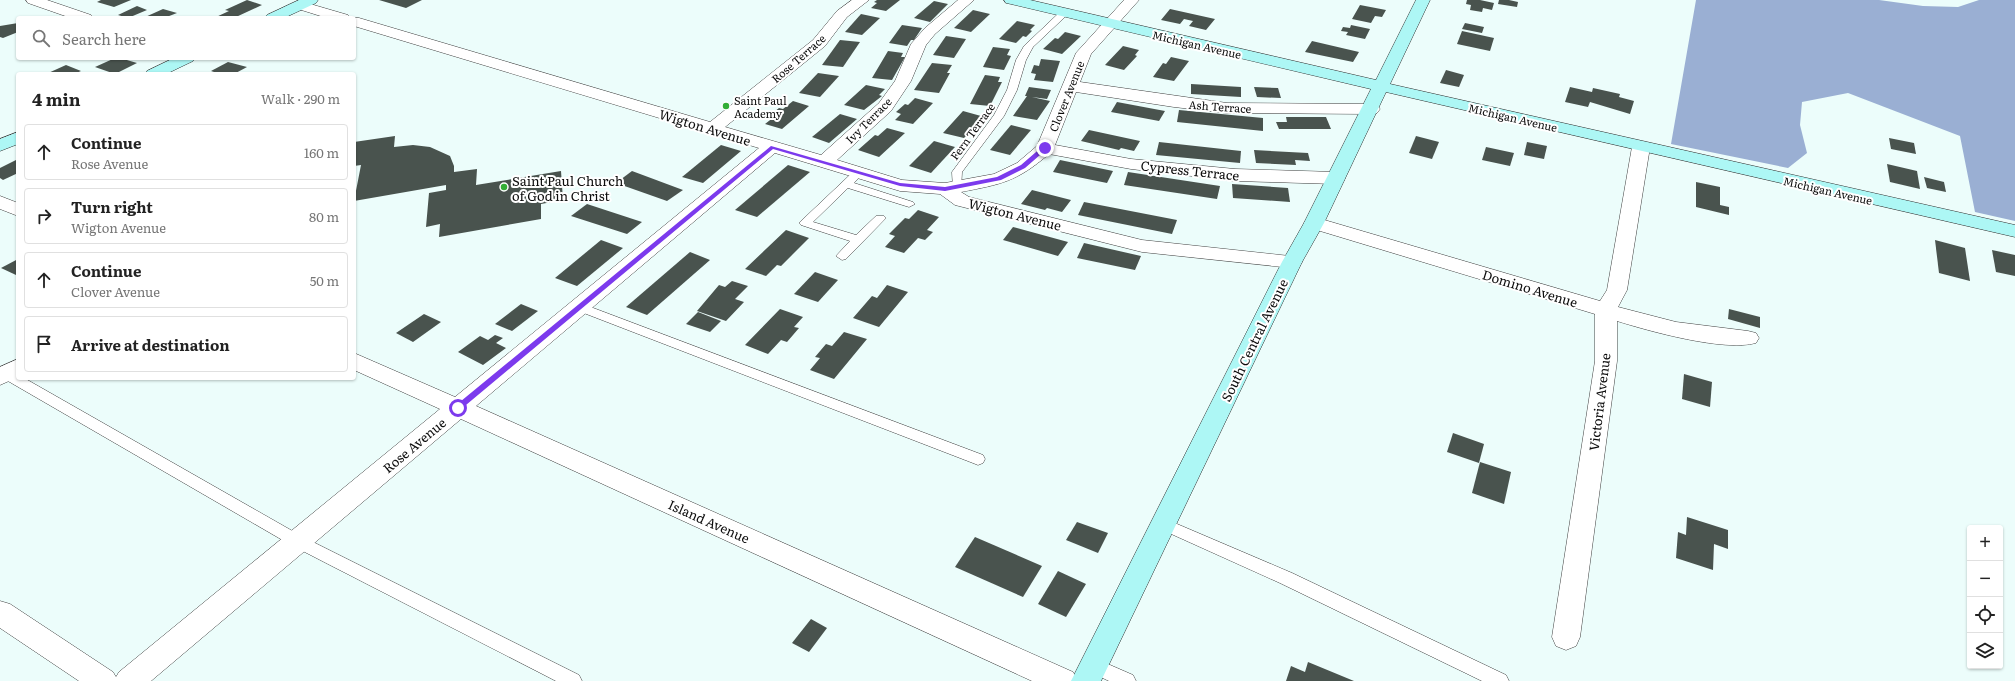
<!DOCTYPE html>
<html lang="en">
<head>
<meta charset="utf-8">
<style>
	body { margin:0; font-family:Literata,serif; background:#f6f6f6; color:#222 }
	.controls { position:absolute; right:12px; bottom:12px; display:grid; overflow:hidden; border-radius:4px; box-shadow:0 1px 3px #0004 }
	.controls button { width:36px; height:36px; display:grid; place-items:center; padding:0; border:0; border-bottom:1px solid #e0e0e0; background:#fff; color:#222; font:20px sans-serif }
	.stop { position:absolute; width:12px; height:12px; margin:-9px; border:3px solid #7c3aed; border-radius:50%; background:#fff }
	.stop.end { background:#7c3aed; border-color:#fff; box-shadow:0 1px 4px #0008 }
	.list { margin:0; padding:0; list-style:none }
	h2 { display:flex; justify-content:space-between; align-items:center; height:52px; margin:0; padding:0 16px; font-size:17px }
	h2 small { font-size:13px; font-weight:400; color:#767676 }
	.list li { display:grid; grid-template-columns:26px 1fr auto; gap:12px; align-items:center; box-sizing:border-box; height:56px; margin:0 8px 8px; padding:0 8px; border:1px solid #e0e0e0; border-radius:4px }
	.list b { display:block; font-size:15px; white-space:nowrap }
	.list p { margin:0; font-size:13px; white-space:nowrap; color:#767676 }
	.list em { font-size:13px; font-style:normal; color:#767676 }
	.icon { flex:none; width:22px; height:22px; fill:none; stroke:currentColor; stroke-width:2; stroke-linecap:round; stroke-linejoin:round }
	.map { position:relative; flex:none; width:2015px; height:681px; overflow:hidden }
	.search { position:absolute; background:#fff; box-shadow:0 1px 3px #0004; left:16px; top:16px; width:340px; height:44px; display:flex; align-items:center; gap:10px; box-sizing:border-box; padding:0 14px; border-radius:4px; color:#767676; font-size:15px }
	.panel { position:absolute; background:#fff; box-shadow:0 1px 3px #0004; left:16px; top:72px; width:340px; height:308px; border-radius:4px }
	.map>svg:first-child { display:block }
	.forest { fill:#9aafd3 }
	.building { fill:#49534e }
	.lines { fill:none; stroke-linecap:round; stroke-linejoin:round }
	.lane-casing { stroke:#3f3f3f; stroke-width:1 }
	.street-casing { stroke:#3f3f3f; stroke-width:1 }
	.secondary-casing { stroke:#2e2e2e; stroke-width:1 }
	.lane { fill:#fff; fill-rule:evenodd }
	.street { fill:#fff; fill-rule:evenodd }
	.secondary { fill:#adf7f5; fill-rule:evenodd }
	.route { fill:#7c3aed }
	.poi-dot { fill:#32ae36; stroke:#fff; stroke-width:1.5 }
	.labels { text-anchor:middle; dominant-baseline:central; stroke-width:4; stroke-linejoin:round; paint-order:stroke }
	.far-street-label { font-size:11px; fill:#0c0c0c; stroke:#fff }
	.far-poi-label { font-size:11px; fill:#0c0c0c; stroke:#fff; text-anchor:start }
	.street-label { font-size:13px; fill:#0c0c0c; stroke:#fff }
	.poi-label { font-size:13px; fill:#0c0c0c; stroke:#fff; text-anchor:start }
</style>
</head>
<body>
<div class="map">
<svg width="2015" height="681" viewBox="0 0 2015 681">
	<rect width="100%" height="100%" fill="#ecfdfb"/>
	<path class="forest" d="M1696,0H1879L1923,6L1958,7L1979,0H2015V221L1975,212L1960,136L1848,93L1802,102L1800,125L1807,153L1788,168L1671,144Z"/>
	<g class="building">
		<path d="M101,0H131L114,7L97,2Z"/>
		<path d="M247,0L262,5L236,17L239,18H214L229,11L225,10Z"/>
		<path d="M379,0H422L406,8Z"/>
		<path d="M877,0H900L886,11L871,8L877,3L874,2Z"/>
		<path d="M1467,0H1480L1494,3L1492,10L1483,8L1482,12L1470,10L1471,5L1466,4Z"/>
		<path d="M1499,0H1509L1518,2L1517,7L1498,4Z"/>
		<path d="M934,1L948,4L930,22L914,18Z"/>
		<path d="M1360,5L1386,10L1382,17L1375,16L1371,23L1352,19Z"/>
		<path d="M137,6L147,10L128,18L118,15Z"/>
		<path d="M163,9L177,13L164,18H143Z"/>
		<path d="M1170,9L1215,19L1206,30L1189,26L1193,21L1184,19L1180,24L1161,20Z"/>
		<path d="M973,10L990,14L971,32L954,28Z"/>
		<path d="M861,14L880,18L862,35L845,32Z"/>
		<path d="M1017,21L1035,25L1030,30L1032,31L1026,37L1023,36L1016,43L999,39Z"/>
		<path d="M18,23V32L3,38L0,37V26Z"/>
		<path d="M1465,23L1484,27L1482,33L1462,29Z"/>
		<path d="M902,25L922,28L914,40H911L907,46L889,43Z"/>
		<path d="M1351,25L1370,29L1365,39L1346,35L1348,32L1341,31L1343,27L1350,28Z"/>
		<path d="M1462,31L1494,38L1490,51L1457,44Z"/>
		<path d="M1065,32L1081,36L1062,54L1043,49L1055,38L1058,39Z"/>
		<path d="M946,36L966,39L954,58L933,55Z"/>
		<path d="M840,40L860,42L843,67L822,65Z"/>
		<path d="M1312,41L1359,52L1353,62L1305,52Z"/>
		<path d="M1123,46L1139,50L1135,55L1137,56L1124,70L1105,65Z"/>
		<path d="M993,47L1010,49L1007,55L1011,56L1004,70L983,67Z"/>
		<path d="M888,51L903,53L901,57H905L892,80L872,78Z"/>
		<path d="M1171,57L1189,61L1174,81L1153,77L1163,63L1166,64Z"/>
		<path d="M115,58H120L137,63L115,74L95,67Z"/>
		<path d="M1041,59L1060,61L1053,82L1034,80L1036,74L1031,73L1034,65L1039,66Z"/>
		<path d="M228,62L247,67L234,74H220L211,71Z"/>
		<path d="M932,63L952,65L947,73H950L939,93L914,90Z"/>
		<path d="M66,65L81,71L74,74H46Z"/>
		<path d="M1446,70L1464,75L1459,87L1440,83Z"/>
		<path d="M818,73L839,76L820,97L799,93Z"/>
		<path d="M985,75L1000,77L998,82H1002L990,106L970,104Z"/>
		<path d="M1191,84L1241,87V97L1191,94Z"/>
		<path d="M866,85L885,89L879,95L882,96L864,110L844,105Z"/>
		<path d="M1029,87L1051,90L1047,99L1032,97L1050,101L1037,120L1013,116L1027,96H1025Z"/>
		<path d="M1254,87L1278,88L1281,98L1257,97Z"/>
		<path d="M1570,87L1592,92L1593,88L1620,94L1619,97L1634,101L1630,114L1590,102L1588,107L1565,102Z"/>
		<path d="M915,98L933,103L913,124L895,120L901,114L896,112L905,104L908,105Z"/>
		<path d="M793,101L809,106L782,129L765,124L774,117L769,116L779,108L783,109Z"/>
		<path d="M1117,102L1165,111L1159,121L1111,112Z"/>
		<path d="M1179,110L1263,118V131L1177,122Z"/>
		<path d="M963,111L981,116L976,122L979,123L964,138L943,133Z"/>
		<path d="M840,114L857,119L829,143L812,137Z"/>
		<path d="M1286,117H1326L1331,129H1279L1276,122H1287Z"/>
		<path d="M1011,125L1031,130L1010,155L990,150Z"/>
		<path d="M887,128L905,133L879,157L858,150L875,135L878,136Z"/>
		<path d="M1089,130L1140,141L1134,151L1121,148L1119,150L1081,141Z"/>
		<path d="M395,136L394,147L413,145L430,147L450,156L454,166V172L477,169L476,185L561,171L563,200L541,204V219L439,237L440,224L426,227L429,193L446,190V185L354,201L361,165L354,166V142Z"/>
		<path d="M1416,136L1439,142L1432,159L1409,153Z"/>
		<path d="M1889,138L1914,143L1916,154L1891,149Z"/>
		<path d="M934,141L955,147L931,173L909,166Z"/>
		<path d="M1159,142L1241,151L1240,163L1156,155Z"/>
		<path d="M1527,142L1547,146L1544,159L1524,155Z"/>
		<path d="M721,145L741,151L703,183L682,177Z"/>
		<path d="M1486,147L1514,153L1510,166L1482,160Z"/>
		<path d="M1254,150L1308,153L1310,161L1295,160L1296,165L1256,163Z"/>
		<path d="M18,159V173L3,180L0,178V168Z"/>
		<path d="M1060,160L1113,171L1107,183L1053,172Z"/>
		<path d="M1887,164L1917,171L1920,189L1890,182Z"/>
		<path d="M788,165L810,172L757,217L735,210Z"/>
		<path d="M632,171L683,190L667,201L616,183Z"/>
		<path d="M1128,172L1220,186L1217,199L1124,185Z"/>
		<path d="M1924,177L1944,182L1946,192L1927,188Z"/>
		<path d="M1696,182L1720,187V205L1729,207V215L1696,207Z"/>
		<path d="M1232,184L1288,188L1290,202L1233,198Z"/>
		<path d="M1032,190L1071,200L1062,212L1047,208L1045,210L1021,204Z"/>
		<path d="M1084,202L1177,220L1172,234L1078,215Z"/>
		<path d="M587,204L642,222L627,234L571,216Z"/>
		<path d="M918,210L939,217L927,230L933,232L925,240L918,238L904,253L885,247L895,236L889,234L905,218L909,219Z"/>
		<path d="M1013,227L1068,242L1058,256L1003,240Z"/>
		<path d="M786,230L809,238L781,266L777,265L766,276L745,269Z"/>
		<path d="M601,240L623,248L577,286L555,278Z"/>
		<path d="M1935,240L1965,248L1970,281L1939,273Z"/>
		<path d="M1084,243L1119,251L1141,256L1135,270L1077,258Z"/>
		<path d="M1992,250L2015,255V276L1996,272Z"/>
		<path d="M690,252L710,260L647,315L626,307Z"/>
		<path d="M18,259V273L16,275L1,268Z"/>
		<path d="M815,272L838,280L818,302L794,294Z"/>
		<path d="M732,281L748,286L735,299L744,302L726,321L697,311L719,285L725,287Z"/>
		<path d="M887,285L908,292L879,327L853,318L872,296L877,298Z"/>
		<path d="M521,304L538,311L512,331L495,324Z"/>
		<path d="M780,309L803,317L794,327L799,328L787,342L781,340L768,354L745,345Z"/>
		<path d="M1729,309L1760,317V328L1728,319Z"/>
		<path d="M698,312L721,321L710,332L686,324Z"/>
		<path d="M424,314L441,322L413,342L396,333Z"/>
		<path d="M844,332L867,339L834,379L810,370L820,358L815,357L826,344L832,346Z"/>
		<path d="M495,335L503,338L496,343L506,348L483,365L458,352L480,336L488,340Z"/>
		<path d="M1684,374L1712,382L1710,407L1682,399Z"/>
		<path d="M1453,433L1484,444L1479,463L1447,452Z"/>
		<path d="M1480,462L1511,472L1504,504L1472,493Z"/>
		<path d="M1687,517L1728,530V549L1714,544L1713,570L1676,558L1678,532L1686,535Z"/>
		<path d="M1077,522L1108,533L1098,553L1066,540Z"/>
		<path d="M975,537L1042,566L1023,597L955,567Z"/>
		<path d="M1058,571L1086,584L1066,617L1038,604Z"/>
		<path d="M811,619L827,628L809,652L792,643Z"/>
		<path d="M1308,662L1354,681H1286L1291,666L1305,672Z"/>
	</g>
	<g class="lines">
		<g class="lane-casing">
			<g id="lane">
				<path d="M1064,10L1067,11V15L1033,47L1026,60L1017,90L1004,116L962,172L961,189H953L952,172L994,115L1007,90L1016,60L1024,46L1061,11Z"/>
				<path d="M858,170L863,173L854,183L913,202L915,204L909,207L848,188L813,222L856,235L876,216H884L886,218L846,259L842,260L836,256L850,241L801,225L799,223L854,171Z"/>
				<path d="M580,303L983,455L985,459L983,463L978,465L973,463L576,310L574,307L576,304Z"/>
				<path d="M6,369L18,375V378H24L303,537L579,675L582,681H556L291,545L1,377L0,373Z"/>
				<path d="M1163,518L1292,573L1506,675L1509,681H1482L1280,583L1158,528L1155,524L1158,520Z"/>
				<path d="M1094,658L1133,675L1136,681H1109L1088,671L1085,666L1088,661Z"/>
			</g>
		</g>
		<g class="street-casing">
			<g id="street">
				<path d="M26,0H47L91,15L94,18H71L28,3Z"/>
				<path d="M852,0H869L847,17L825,46L725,127L821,155L879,103L895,81L911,44L925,28L958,0H974L935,34L926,45L911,81L891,111L837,160L902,180L945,183L994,174L1017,163L1037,146L1076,53L1124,0H1139L1091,54L1080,82L1227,103L1371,104L1377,105L1380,109L1377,113L1371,114L1227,113L1174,107L1076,92L1055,145L1131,159L1235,169L1336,172L1343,174L1345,178L1343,182L1336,184L1235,181L1131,169L1049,154C1016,182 1002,184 961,192L969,197L1142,240L1299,257L1302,262L1299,267L1292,268L1142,252L955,205L940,194L900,191L775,153L476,406L1073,672L1078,681H1032L461,419L151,681H79L0,628V601L10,604L113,672L116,677L119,672L440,409L354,370V353L455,397L759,148L354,26V18H327L295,8L293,5L295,2L300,1L348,15L350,17L359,18L710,122L813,40L837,11Z"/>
				<path d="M1641,142L1647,143L1650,147L1627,290L1618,307L1676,322L1748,331L1756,333L1759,338L1756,343C1724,352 1649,331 1617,321V361L1580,637L1576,646L1566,650L1556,646L1552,637L1595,361V314L1307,227L1304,223L1307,219L1314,217L1321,219L1600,301L1607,290L1632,147L1635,143Z"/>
				<path d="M0,196L18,203V216L0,209Z"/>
				<path d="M18,359V377L0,385V367Z"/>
			</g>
		</g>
		<g class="secondary-casing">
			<g id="secondary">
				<path d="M299,0H318L316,3L284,18H264L267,15Z"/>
				<path d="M1004,0H1030L1376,80L1416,0H1430L1390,84L2015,225V237L1386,92L1324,223L1302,262L1101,681H1071L1282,262L1304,223L1371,89L1011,4L1006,3Z"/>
				<path d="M174,58H195L193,61L166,74H145L147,71Z"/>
				<path d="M18,132V144L0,151V139Z"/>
			</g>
		</g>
		<use href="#lane" class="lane"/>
		<use href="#street" class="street"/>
		<use href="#secondary" class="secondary"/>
	</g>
	<path class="route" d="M771,146L900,183L945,187L997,177L1021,165L1043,146L1048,148L1025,168L1001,180L945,191L900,186L773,149L460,410H455V406Z"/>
	<g class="poi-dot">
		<circle cx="726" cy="106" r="4"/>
		<circle cx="504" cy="187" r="4"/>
	</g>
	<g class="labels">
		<g class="far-street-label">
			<text transform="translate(1197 44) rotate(13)">Michigan Avenue</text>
			<text transform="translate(798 58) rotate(-41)">Rose Terrace</text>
			<text transform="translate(1066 96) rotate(-68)">Clover Avenue</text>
			<text transform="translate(1220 106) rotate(4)">Ash Terrace</text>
			<text transform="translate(1513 117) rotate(13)">Michigan Avenue</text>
			<text transform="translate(868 120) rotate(-45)">Ivy Terrace</text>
			<text transform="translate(972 131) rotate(-54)">Fern Terrace</text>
			<text transform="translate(1828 190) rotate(13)">Michigan Avenue</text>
		</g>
		<g class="far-poi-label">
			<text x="734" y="100">Saint Paul<tspan x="734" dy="13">Academy</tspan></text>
		</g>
		<g class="street-label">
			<text transform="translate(705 127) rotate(17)">Wigton Avenue</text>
			<text transform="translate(1190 170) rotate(6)">Cypress Terrace</text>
			<text transform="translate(1015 214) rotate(14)">Wigton Avenue</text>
			<text transform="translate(1530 288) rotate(17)">Domino Avenue</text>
			<text transform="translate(1254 340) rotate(-64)">South Central Avenue</text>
			<text transform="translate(1599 402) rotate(-83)">Victoria Avenue</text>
			<text transform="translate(414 445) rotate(-40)">Rose Avenue</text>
			<text transform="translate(709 521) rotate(24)">Island Avenue</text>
		</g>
		<g class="poi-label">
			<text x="512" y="180">Saint Paul Church<tspan x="512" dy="15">of God in Christ</tspan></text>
		</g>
	</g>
</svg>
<div class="controls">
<button>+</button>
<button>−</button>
<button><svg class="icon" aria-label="locate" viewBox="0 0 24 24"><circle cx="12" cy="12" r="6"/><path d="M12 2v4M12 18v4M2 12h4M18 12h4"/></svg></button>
<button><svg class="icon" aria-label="layers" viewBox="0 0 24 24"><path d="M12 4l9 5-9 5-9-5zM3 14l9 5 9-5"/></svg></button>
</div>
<div class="stop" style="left:458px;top:408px"></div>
<div class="stop end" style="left:1045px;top:148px"></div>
<div class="search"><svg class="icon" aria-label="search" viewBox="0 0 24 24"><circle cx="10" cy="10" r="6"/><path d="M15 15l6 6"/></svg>Search here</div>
<section class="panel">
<h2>4 min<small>Walk · 290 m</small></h2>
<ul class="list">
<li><svg class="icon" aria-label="ahead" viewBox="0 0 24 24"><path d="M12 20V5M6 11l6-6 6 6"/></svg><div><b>Continue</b><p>Rose Avenue</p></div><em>160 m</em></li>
<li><svg class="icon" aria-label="right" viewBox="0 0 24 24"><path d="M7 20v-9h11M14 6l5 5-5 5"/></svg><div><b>Turn right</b><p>Wigton Avenue</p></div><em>80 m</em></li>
<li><svg class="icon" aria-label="ahead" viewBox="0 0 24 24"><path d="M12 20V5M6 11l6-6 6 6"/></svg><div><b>Continue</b><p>Clover Avenue</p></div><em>50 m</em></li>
<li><svg class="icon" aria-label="arrive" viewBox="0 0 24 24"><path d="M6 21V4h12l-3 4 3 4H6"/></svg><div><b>Arrive at destination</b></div></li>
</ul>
</section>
</div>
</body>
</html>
